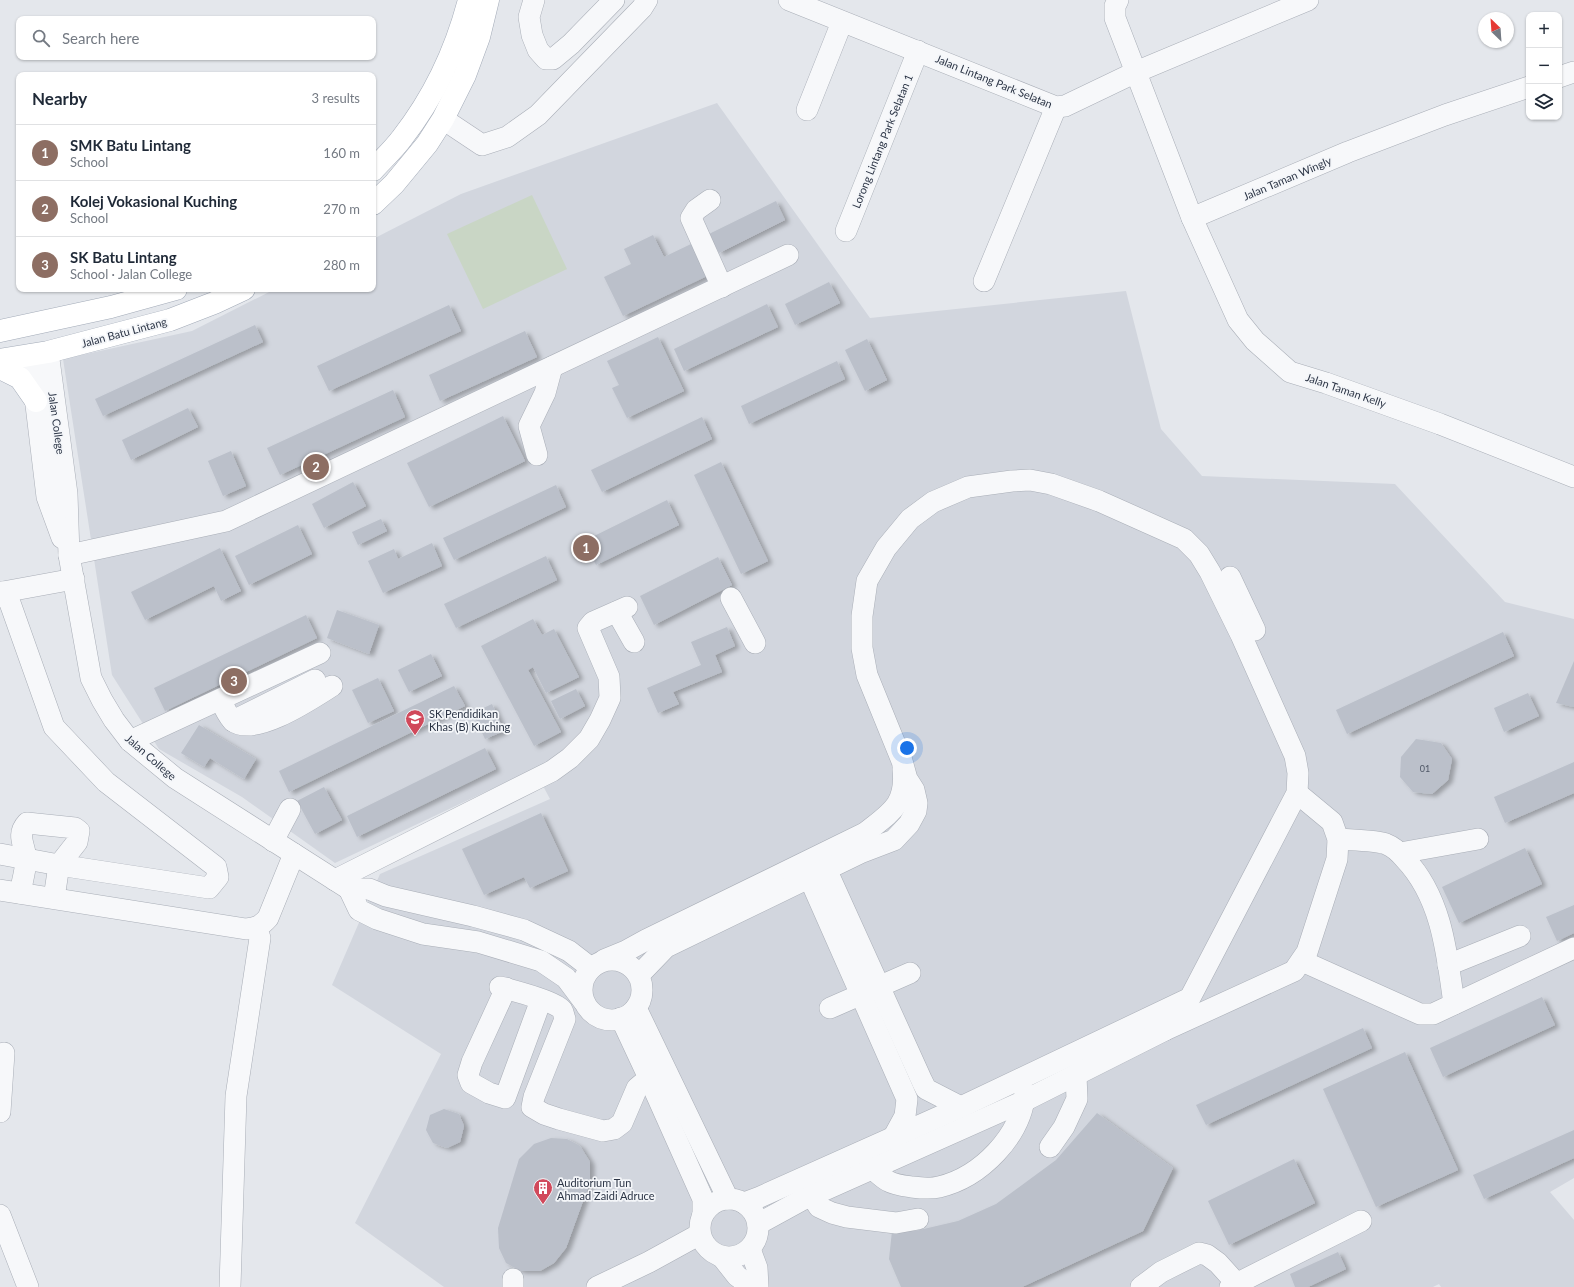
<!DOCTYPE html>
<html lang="en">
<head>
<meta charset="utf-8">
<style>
	body { margin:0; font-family:Lato,sans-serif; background:#f2f2f3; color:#1f2937 }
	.controls { position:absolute; right:12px; top:12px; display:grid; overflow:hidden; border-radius:8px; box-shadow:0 1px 3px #0004 }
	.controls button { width:36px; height:36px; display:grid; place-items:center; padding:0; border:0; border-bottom:1px solid #e0e1e3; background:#fff; color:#1f2937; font:20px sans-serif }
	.compass { position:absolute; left:1478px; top:12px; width:36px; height:36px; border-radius:50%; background:#fff; box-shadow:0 1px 3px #0004; rotate:335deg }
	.you { position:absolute; left:907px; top:748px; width:14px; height:14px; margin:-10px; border:3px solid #fff; border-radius:50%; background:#1a73e8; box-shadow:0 0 0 6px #1a73e833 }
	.badge { display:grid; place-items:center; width:26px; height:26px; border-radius:50%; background:#0f766e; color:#fff; font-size:13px; font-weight:700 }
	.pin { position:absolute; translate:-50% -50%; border:2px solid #fff; box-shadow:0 1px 4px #0006 }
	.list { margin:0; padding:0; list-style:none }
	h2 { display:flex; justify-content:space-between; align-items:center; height:52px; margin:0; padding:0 16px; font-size:17px }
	h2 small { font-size:13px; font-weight:400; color:#747a83 }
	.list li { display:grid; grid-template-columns:26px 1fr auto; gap:12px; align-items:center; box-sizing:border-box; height:56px; padding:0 16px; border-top:1px solid #e0e1e3 }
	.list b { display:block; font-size:15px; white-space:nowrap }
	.list p { margin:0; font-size:13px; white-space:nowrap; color:#747a83 }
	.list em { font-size:13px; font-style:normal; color:#747a83 }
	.icon { flex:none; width:22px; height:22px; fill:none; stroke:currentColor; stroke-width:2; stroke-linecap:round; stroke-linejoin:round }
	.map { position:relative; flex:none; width:1574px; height:1287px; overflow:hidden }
	.search { position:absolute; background:#fff; box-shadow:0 1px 3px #0004; left:16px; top:16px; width:360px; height:44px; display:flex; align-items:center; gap:10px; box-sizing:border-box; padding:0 14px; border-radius:8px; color:#747a83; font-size:15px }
	.panel { position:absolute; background:#fff; box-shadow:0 1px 3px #0004; left:16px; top:72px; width:360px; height:220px; border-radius:8px }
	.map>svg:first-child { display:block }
	.built { fill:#d2d6de }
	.green { fill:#c9d6c5 }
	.building { fill:#bbc0ca; filter:url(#shadow) }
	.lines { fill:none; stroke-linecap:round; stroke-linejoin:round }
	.minor-casing { stroke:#a9aeb7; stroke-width:22 }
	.major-casing { stroke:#a3abb8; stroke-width:23 }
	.minor { stroke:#f7f8fa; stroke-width:21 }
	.major { stroke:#fff; stroke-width:22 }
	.labels { text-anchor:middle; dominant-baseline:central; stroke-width:3.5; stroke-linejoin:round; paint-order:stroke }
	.number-label { font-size:9px; fill:#4f5766 }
	.street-label { font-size:11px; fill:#2b3445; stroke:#f4f6f9 }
	.poi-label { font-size:11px; fill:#2b3445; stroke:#f4f6f9; text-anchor:start }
</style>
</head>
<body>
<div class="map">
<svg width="1574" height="1287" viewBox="0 0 1574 1287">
	<defs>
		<filter id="shadow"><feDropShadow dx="4.5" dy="2.5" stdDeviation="2" flood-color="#0004"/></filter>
	</defs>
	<rect width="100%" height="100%" fill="#e4e7ec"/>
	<path class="built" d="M717,103L870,318L1126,291L1161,429L1202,476L1395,484L1505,602L1574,619V1178L1550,1192L1574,1220V1287H1441L1439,1284L1433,1287H444L355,1223L441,1054L332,985L380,874L550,799L534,769L335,863L242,797L159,749L112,675L63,359L192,331L275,289H373V239L461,194Z"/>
	<path class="green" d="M532,195L567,269L483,309L447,234Z"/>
	<g class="building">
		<path d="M776,201L785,220L719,253L709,234Z"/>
		<path d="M653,235L664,257L691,244L707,276L623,316L604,277L631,264L624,249Z"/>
		<path d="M829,282L840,303L795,325L785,304Z"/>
		<path d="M767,304L778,327L684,371L674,349Z"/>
		<path d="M449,305L461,331L329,391L317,366Z"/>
		<path d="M255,325L263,342L103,416L95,399Z"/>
		<path d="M525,331L537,357L440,401L429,375Z"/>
		<path d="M658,337L684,391L627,418L612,388L619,385L607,361Z"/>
		<path d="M867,339L887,380L865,391L845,350Z"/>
		<path d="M837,361L845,379L749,424L741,406Z"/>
		<path d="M393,390L405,417L280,475L267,448Z"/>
		<path d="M188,408L198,427L131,460L122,440Z"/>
		<path d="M503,416L525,461L429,507L407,463Z"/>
		<path d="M702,417L712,439L602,492L591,470Z"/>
		<path d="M231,451L246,486L223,496L208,461Z"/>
		<path d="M721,462L768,561L741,574L694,475Z"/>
		<path d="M353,482L366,506L324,528L312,504Z"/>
		<path d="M556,485L566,507L454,560L443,538Z"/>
		<path d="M667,500L679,525L596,565L584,541Z"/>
		<path d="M381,519L387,531L358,545L352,532Z"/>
		<path d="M298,525L312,554L249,585L235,556Z"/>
		<path d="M432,543L442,566L383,593L368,561L394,549L398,559Z"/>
		<path d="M220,548L241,591L221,601L214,586L145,620L131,592Z"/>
		<path d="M546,556L557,580L456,628L444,604Z"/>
		<path d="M718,557L732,585L654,625L640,596Z"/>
		<path d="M337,610L379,625L369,654L327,638Z"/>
		<path d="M306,615L317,638L165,711L154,688Z"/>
		<path d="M533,619L542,635L554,629L579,677L546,693L533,667L528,670L561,732L534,746L481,646Z"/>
		<path d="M727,627L735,646L715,655L722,672L673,692L679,704L658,713L647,688L701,665L691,642Z"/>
		<path d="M1503,632L1514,656L1347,734L1336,710Z"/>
		<path d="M431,654L442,676L409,692L398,670Z"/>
		<path d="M1574,661V707L1556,703Z"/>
		<path d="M378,678L394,711L368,723L352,690Z"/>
		<path d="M454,686L465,706L289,792L279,771Z"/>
		<path d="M576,689L585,706L560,719L551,701Z"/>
		<path d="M1528,693L1539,716L1504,732L1494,708Z"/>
		<path d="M492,704L504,731L485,739L473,713Z"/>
		<path d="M199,725L256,759L244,779L210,758L204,767L181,753Z"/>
		<path d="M1416,739L1441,743L1452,759L1448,780L1432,794L1413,792L1400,777L1401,757Z"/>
		<path d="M485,748L496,769L357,837L347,816Z"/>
		<path d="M1574,762V793L1505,823L1494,797Z"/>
		<path d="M324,787L342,820L315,834L297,801Z"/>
		<path d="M541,813L568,871L530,888L524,877L484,895L462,849Z"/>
		<path d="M1525,848L1542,884L1459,923L1442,887Z"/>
		<path d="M1574,905V933L1557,941L1546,917Z"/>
		<path d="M1542,997L1555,1025L1443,1077L1430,1048Z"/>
		<path d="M1363,1028L1372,1048L1206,1125L1196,1105Z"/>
		<path d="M1405,1052L1458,1170L1376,1207L1323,1089Z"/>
		<path d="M444,1109L459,1114L464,1126L460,1142L447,1148L433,1143L426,1130L430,1115Z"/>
		<path d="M1097,1113L1173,1168L1143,1231L1022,1287H901L889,1259L892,1231H915L958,1221L996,1204L1056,1160Z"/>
		<path d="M1574,1130V1158L1484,1199L1473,1175Z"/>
		<path d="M551,1138L567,1139L580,1146L590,1162V1182L566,1248L554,1263L540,1271H521L506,1263L499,1248L498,1228L519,1159L534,1144Z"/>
		<path d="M1294,1159L1315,1203L1229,1245L1208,1201Z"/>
		<path d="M1338,1252L1346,1269L1308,1287H1295L1290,1274Z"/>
	</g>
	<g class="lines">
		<g class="minor-casing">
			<g id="minor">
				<path d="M534,0L529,17L532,35L538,50L546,59H553L571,44L614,0"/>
				<path d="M789,0L1056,107L1065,106L1136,72L1308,0"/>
				<path d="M1118,0L1115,6V18L1192,218L1348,152L1445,115L1529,87"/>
				<path d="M1559,77L1574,72"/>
				<path d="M807,110L842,22"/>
				<path d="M443,119L482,145L507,137L538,115L642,8L647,0"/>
				<path d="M710,200L696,210L691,218L722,287"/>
				<path d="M1192,218L1238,320L1255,341L1290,372L1326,383L1440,424L1574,477"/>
				<path d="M846,231L918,51"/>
				<path d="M984,281L1056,107"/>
				<path d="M48,352L67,494L69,555L91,678L102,700L114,720L130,741L175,778L349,889"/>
				<path d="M30,355L47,497L62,538"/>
				<path d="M537,455L529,426L545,393L552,367"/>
				<path d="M69,555L226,521L788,255"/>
				<path d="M1230,577L1255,630"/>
				<path d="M0,592H3L10,603L54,727L106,782L216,867L218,877L209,888L59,865L0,854"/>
				<path d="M3,592L74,579"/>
				<path d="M731,598L755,643"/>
				<path d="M617,612L634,642"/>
				<path d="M220,700C224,706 228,717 233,721C254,738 313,698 332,686"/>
				<path d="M233,721L315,680"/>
				<path d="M130,741L320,653"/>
				<path d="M1338,839C1349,840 1377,840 1386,844C1394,847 1400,853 1405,859C1442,898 1447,954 1454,1004"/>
				<path d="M273,841L290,809"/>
				<path d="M1400,853L1478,839"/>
				<path d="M826,869L922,1081L926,1089L961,1107"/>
				<path d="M809,877L907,1099L905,1116L893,1138"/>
				<path d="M335,880L552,771L570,758L589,739L600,720L610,698L609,677L588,628L593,622L627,607"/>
				<path d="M349,889L359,910L377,919L423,934L478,942L541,961L566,978L584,1002"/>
				<path d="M349,889H369L386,896L473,916L524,930L569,951L591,968"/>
				<path d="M0,890L246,929C256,928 261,926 268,918L294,854"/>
				<path d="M20,893C22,882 26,869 26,859C25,845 16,835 27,823L75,828L79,831L77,842L59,865L54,898"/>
				<circle cx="612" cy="990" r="30"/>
				<path d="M604,960L626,951L646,940L865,833C890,813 907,805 903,769"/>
				<path d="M1302,961L1420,1014H1433L1574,948"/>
				<path d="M1448,965L1520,936"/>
				<path d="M639,975L666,947L860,853L894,840L909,824L916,811L917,803L914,790L907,779L902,761L867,675L862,648V616L867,581L886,548L910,519L933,502L968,487L1012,481L1030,480L1051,484L1099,501L1184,539L1199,554L1210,572L1241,635L1295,756L1298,773L1297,793L1190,998L1165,1030"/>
				<path d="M500,987C511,990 558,1002 562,1010C564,1013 564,1017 565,1019L534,1097L532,1107L544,1114L559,1119L603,1131L614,1129L622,1123L637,1088L649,1078"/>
				<path d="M506,988L472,1062L468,1075L471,1083L489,1093L505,1098L541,1000"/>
				<path d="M636,1008L728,1199"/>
				<path d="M830,1008L910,973"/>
				<path d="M621,1018L649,1078L703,1199V1214"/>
				<path d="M0,1112L4,1053"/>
				<path d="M1050,1147L1064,1127L1077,1099L1076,1076"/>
				<path d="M871,1168C877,1172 882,1178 888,1181C895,1185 905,1186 912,1187C920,1188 931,1189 939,1187C981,1177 1021,1136 1025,1093"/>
				<path d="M812,1196L819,1207L832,1213L847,1217L896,1223L918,1219"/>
				<circle cx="729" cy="1228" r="29"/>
				<path d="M744,1203L760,1197L961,1107L1186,1000"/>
				<path d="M0,1215L28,1287"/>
				<path d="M758,1224L800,1201L1024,1101L1165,1030L1294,971L1307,952L1337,859L1338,839L1332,822L1297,793"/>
				<path d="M750,1249L757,1268L758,1287"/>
				<path d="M722,1257L737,1276L752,1287"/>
				<path d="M230,1287L236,1096L260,938L256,928"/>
				<path d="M513,1287V1279"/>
				<path d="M597,1287L649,1262L700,1234"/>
				<path d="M1141,1287L1161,1272L1199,1253L1207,1255L1218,1263L1237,1284"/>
				<path d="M1230,1287L1361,1221"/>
			</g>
		</g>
		<g class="major-casing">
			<g id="major">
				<path d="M373,170C383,159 394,149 402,138C434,97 456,50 469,0"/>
				<path d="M373,204L394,184L427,144L443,119L465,75L479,37L488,0"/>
				<path d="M0,331L111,307L176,289"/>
				<path d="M0,360L48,352L170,320L214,303L244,289"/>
				<path d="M0,368L20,378L36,401"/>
			</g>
		</g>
		<use href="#minor" class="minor"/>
		<use href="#major" class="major"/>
	</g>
	<defs>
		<g id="school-pin" transform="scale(1)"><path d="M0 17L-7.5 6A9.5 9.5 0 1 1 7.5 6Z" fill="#d1495b" stroke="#f4f6f9"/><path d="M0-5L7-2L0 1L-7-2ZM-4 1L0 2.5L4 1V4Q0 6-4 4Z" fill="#fff"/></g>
		<g id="building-pin" transform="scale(1)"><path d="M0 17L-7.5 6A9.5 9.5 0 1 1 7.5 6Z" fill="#d1495b" stroke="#f4f6f9"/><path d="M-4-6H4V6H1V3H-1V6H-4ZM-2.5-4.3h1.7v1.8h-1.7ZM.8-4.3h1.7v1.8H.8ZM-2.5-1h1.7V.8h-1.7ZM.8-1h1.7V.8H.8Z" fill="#fff"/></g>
	</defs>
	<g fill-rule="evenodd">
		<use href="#school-pin" x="415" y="719"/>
		<use href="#building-pin" x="543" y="1188"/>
	</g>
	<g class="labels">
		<g class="number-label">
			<text x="1425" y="768">01</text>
		</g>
		<g class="street-label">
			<text transform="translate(994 81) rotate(22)">Jalan Lintang Park Selatan</text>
			<text transform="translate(882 141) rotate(-68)">Lorong Lintang Park Selatan 1</text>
			<text transform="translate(1287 178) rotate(-23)">Jalan Taman Wingly</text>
			<text transform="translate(124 332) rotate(-15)">Jalan Batu Lintang</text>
			<text transform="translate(1346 390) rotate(19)">Jalan Taman Kelly</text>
			<text transform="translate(57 423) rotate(82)">Jalan College</text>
			<text transform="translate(151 757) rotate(41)">Jalan College</text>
		</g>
		<g class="poi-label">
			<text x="429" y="713">SK Pendidikan<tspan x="429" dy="13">Khas (B) Kuching</tspan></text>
			<text x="557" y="1182">Auditorium Tun<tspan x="557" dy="13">Ahmad Zaidi Adruce</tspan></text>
		</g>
	</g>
</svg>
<div class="controls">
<button>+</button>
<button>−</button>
<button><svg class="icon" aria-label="layers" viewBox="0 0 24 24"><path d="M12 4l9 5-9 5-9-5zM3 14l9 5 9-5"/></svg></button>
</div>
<svg class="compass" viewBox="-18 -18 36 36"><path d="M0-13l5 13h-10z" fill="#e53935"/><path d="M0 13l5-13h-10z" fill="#747a83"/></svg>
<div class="you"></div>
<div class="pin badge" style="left:586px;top:548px;background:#8d6e63">1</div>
<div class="pin badge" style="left:316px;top:467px;background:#8d6e63">2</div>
<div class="pin badge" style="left:234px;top:681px;background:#8d6e63">3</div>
<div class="search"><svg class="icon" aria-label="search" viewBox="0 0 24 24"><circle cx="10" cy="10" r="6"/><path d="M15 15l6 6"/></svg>Search here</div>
<section class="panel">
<h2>Nearby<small>3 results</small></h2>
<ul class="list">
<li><span class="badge" style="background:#8d6e63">1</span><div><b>SMK Batu Lintang</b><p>School</p></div><em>160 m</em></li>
<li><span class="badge" style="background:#8d6e63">2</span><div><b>Kolej Vokasional Kuching</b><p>School</p></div><em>270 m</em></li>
<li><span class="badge" style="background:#8d6e63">3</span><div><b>SK Batu Lintang</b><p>School · Jalan College</p></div><em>280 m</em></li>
</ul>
</section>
</div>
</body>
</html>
